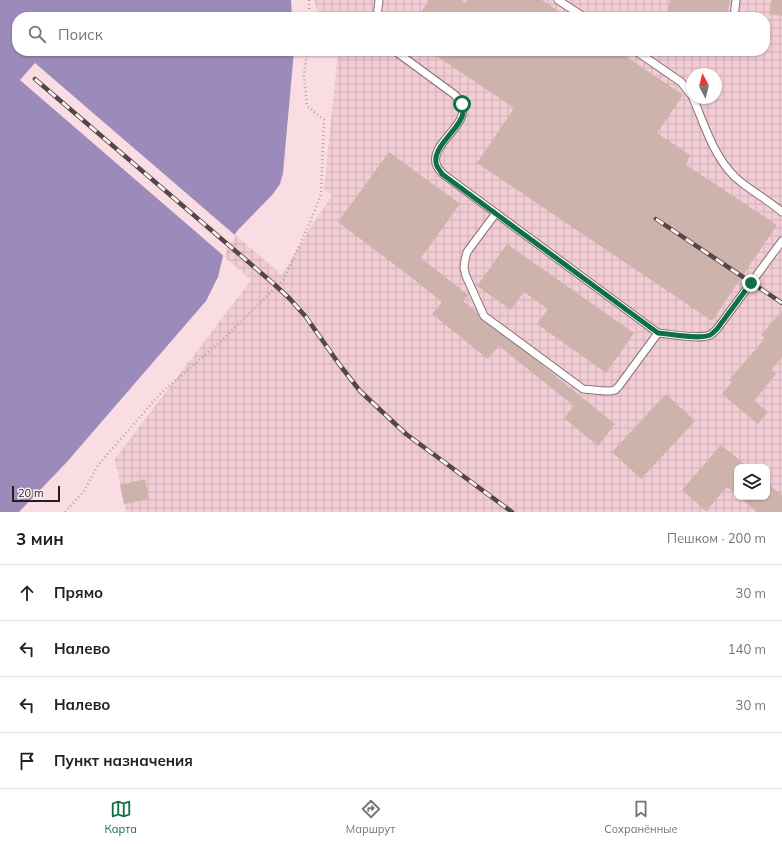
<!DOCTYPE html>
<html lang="ru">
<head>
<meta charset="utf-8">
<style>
	body { margin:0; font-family:Mulish,sans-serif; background:#f6f6f6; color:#202124 }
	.controls { position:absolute; right:12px; bottom:12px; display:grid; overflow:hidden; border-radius:8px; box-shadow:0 1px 3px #0004 }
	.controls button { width:36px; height:36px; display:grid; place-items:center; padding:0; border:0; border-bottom:1px solid #e0e0e0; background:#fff; color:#202124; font:20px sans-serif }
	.compass { position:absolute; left:686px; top:68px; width:36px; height:36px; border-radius:50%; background:#fff; box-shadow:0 1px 3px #0004; rotate:353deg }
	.scale { position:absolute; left:12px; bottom:10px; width:48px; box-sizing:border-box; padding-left:4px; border:2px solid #271d1f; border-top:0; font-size:11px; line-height:14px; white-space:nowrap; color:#271d1f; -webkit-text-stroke:3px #fbeff2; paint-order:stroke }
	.stop { position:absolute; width:12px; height:12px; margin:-9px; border:3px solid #0f7046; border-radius:50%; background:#fff }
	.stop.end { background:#0f7046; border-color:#fff; box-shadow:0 1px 4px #0008 }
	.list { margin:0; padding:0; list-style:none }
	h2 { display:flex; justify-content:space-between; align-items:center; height:52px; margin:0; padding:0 16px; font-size:17px }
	h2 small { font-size:13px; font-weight:400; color:#757577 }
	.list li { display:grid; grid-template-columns:26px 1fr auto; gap:12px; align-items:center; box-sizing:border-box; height:56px; padding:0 16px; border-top:1px solid #e0e0e0 }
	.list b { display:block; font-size:15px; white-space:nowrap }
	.list em { font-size:13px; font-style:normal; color:#757577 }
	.icon { flex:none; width:22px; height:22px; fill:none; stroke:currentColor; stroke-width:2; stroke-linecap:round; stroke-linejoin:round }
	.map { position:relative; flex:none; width:782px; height:512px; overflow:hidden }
	.search { position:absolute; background:#fff; box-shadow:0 1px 3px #0004; left:12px; right:12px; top:12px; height:44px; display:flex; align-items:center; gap:10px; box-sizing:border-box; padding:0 14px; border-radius:16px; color:#757577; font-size:15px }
	.sheet { height:276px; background:#fff }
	nav { display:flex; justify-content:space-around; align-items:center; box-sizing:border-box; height:56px; border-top:1px solid #e0e0e0; background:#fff; font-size:11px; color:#757577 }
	nav a { display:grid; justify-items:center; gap:2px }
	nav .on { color:#0f7046 }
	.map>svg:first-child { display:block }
	.industrial { fill:url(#industrial-grid); fill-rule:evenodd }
	.water { fill:#9c8bba }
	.pier { fill:#fadde3 }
	.building { fill:#ceb3ac }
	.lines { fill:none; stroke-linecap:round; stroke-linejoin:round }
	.service-casing { stroke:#897075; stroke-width:9 }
	.path { stroke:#b8a1a5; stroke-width:2.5; stroke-dasharray:1 3; stroke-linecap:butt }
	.service { stroke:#fff; stroke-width:7 }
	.rail-casing { stroke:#544649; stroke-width:4.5 }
	.rail { stroke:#fbeff2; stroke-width:3; stroke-dasharray:9; stroke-linecap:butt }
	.route { stroke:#0f7046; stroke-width:5 }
</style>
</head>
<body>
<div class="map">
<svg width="782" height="512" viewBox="0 0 782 512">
	<defs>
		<pattern id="industrial-grid" width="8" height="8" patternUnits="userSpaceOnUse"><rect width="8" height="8" fill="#f2cdd5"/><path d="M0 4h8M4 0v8" fill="none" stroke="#d0b0b6"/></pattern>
	</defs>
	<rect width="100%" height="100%" fill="#fadde3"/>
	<path class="industrial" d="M314,0H782V512H126L115,459L251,280L20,80L35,63L282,275L312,225L332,196L324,189L338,53L336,51H765V17H319ZM692,74H716V98H692ZM737,467H767V497H737Z"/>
	<path class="water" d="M0,0H291L292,17H17V51H294L283,173L280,184L273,194L238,230L225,248L218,277L206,301L66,463L19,512H0Z"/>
	<path class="pier" d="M35,63L236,236L227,248L225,257L20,80Z"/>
	<g class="building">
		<path d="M429,0H462L465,3L467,0H542L567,17H418Z"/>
		<path d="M670,0H730L727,17H667Z"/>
		<path d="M771,0H782V16L769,14Z"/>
		<path d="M429,51H618L683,95L657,133L690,155L686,165L777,225L712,321L477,163L514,108Z"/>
		<path d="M389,152L460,204L421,258L468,295L463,301L615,424L598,446L564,418L574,406L499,346L488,359L432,314L442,302L407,274L338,222Z"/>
		<path d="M507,244L634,333L606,373L537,324L548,309L524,292L511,310L477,286Z"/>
		<path d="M782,311V357L771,370L776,374L754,401L768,412L758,424L722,394L732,382L729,380L765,338L761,335Z"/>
		<path d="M666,394L695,421L641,479L612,452Z"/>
		<path d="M721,445L748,467H737V495L727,487L706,511L682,490Z"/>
		<path d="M145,479L149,499L124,504L120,485Z"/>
		<path d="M767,483L782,495V512H757L739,497H767Z"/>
	</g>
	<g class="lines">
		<g class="service-casing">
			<g id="service">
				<path d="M558,0L584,17"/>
				<path d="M377,17L379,0"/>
				<path d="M734,17L736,0"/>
				<path d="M395,51L455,95C457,98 460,100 461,103C472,125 427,144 437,166C438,169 441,171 443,174L658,333C672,334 698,340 710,335C712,334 715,331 717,329L782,241"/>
				<path d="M636,51L681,82L692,96"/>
				<path d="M693,98C705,126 713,155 735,177C749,190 767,199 782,212"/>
				<path d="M496,213L467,252L465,260L464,268L466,276L484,316L583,389L605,391H610L615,390L619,386L658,333"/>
			</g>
		</g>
		<g class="path">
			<path d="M309,17V0"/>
			<path d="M65,512L84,491L98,465L161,393L220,342L284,279L311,220L321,194L324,120L307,106L304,76L307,51"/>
		</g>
		<use href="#service" class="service"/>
		<g class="rail-casing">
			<g id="rail">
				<path d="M35,79L274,284L290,299L306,317L339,364L360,391L406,434L512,512"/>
				<path d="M656,219L782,303"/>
			</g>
		</g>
		<use href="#rail" class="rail"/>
	</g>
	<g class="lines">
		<path class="route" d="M462,104C462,107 463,111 463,113C461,129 429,148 437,166C438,169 441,171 442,174L658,333C672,334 698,340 710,335C712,334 715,331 717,329L751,283"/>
	</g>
</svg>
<div class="controls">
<button><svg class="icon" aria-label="layers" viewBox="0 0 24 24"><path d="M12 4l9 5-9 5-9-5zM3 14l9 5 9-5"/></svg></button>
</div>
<svg class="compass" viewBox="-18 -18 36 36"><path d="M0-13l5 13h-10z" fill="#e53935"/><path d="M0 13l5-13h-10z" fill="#757577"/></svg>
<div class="scale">20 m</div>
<div class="stop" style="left:462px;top:104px"></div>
<div class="stop end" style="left:751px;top:283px"></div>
<div class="search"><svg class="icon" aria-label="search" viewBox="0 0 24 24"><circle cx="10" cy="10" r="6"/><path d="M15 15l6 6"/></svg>Поиск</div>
</div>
<section class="sheet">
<h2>3 мин<small>Пешком · 200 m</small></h2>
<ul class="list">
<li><svg class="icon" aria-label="ahead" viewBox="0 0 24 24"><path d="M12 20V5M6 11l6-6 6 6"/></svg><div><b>Прямо</b></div><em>30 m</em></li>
<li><svg class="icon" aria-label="left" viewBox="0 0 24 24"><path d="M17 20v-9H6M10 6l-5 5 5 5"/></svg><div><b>Налево</b></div><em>140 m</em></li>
<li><svg class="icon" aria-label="left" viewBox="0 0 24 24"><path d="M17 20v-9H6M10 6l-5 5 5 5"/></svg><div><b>Налево</b></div><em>30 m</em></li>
<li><svg class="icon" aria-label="arrive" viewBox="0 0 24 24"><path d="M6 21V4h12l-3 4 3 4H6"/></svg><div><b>Пункт назначения</b></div></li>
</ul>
</section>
<nav>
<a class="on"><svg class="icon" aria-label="map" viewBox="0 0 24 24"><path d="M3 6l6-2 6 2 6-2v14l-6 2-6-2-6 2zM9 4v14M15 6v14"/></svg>Карта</a>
<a><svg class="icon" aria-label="directions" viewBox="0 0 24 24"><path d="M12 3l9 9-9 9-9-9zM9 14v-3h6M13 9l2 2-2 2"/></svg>Маршрут</a>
<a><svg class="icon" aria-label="saved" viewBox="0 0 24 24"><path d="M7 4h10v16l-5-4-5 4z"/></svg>Сохранённые</a>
</nav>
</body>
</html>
